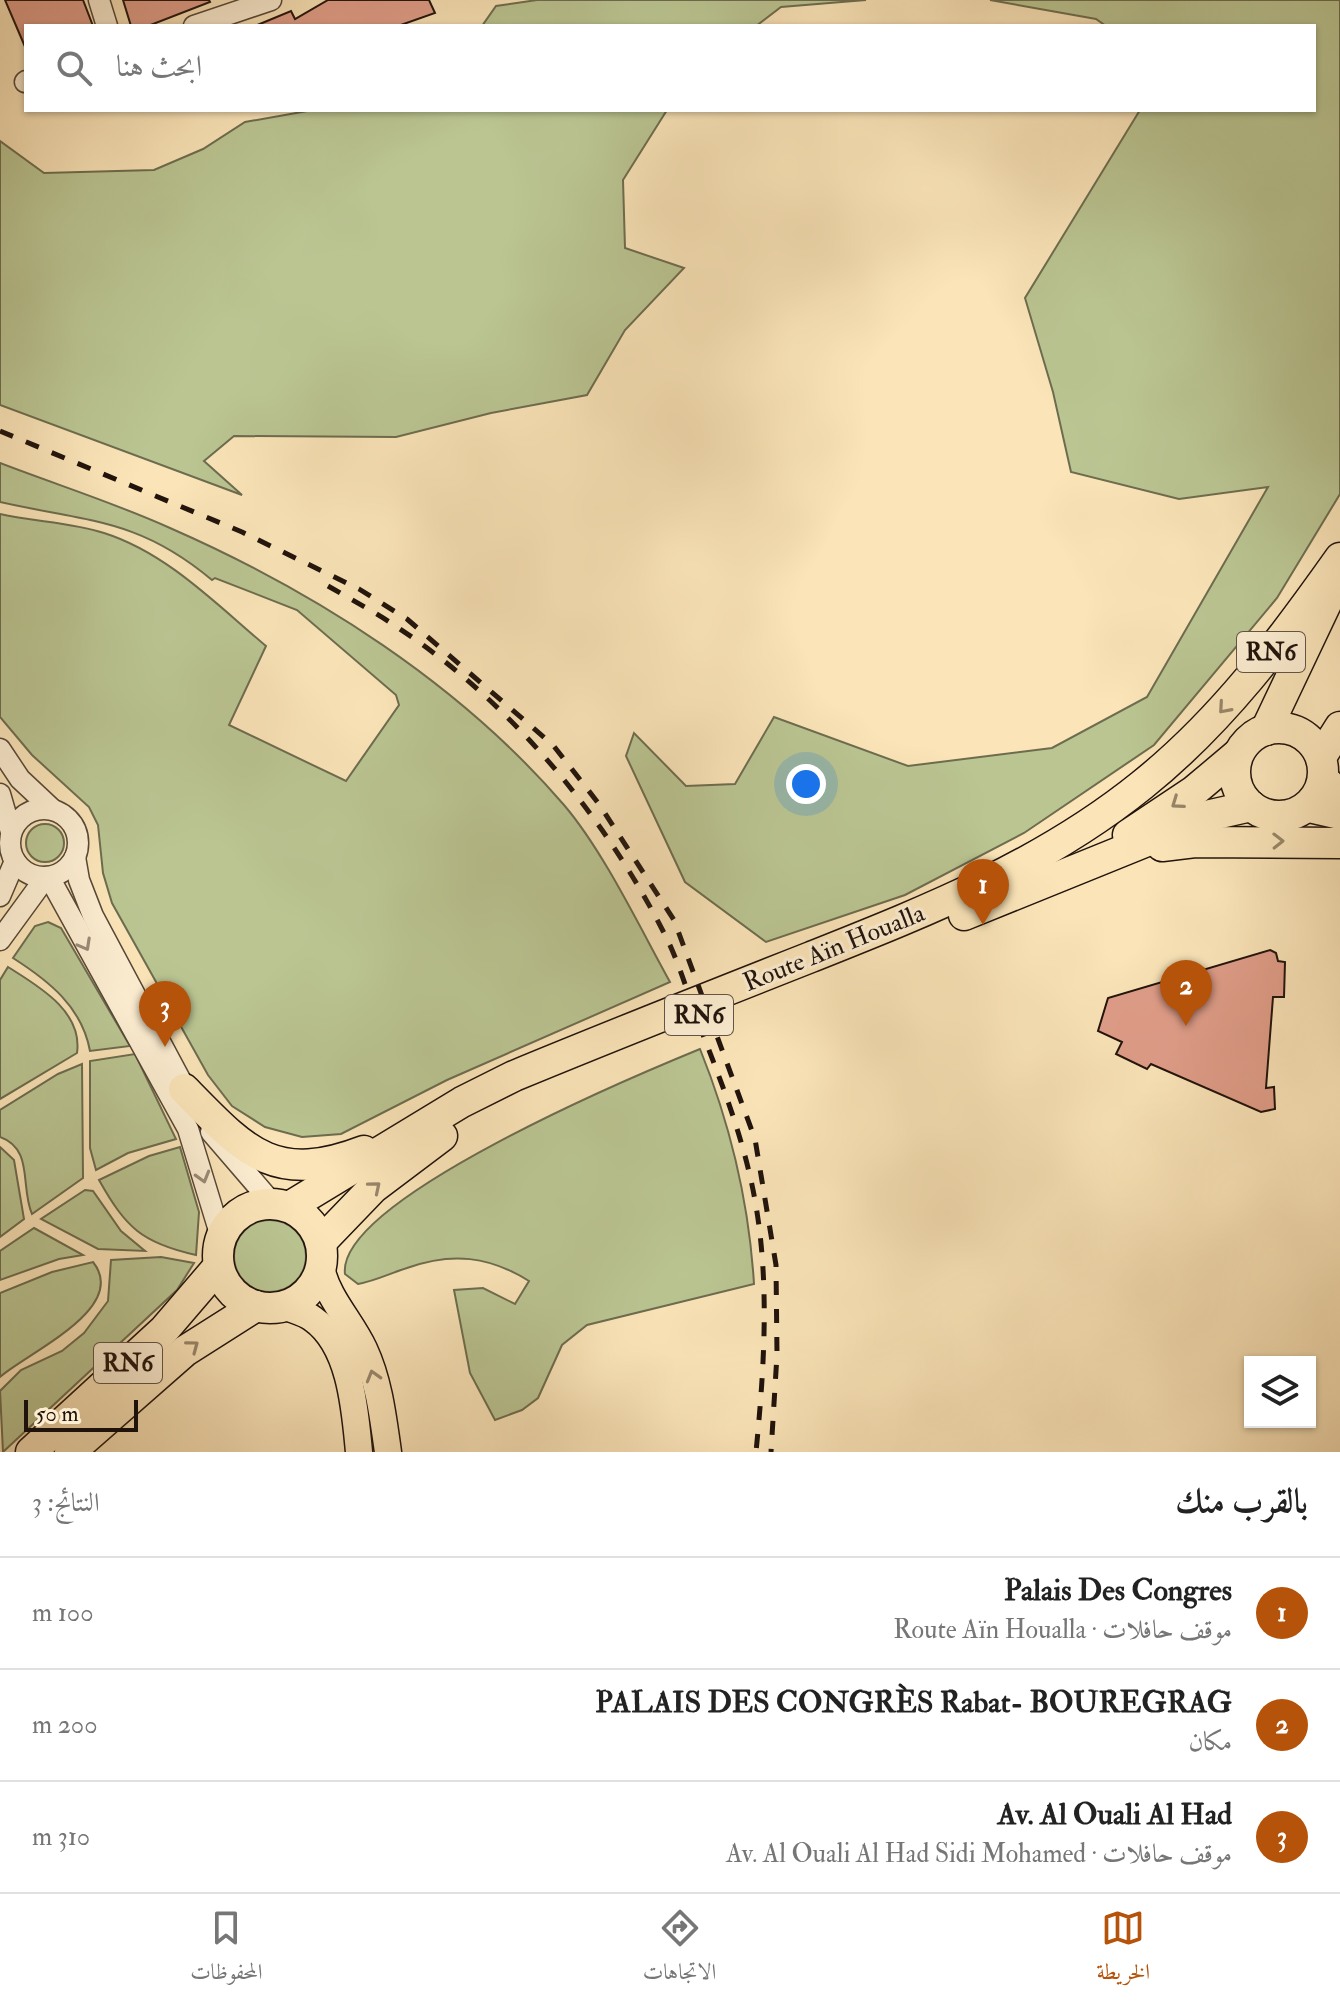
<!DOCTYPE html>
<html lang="ar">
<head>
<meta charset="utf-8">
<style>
	body { margin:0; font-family:"IM FELL Double Pica",Amiri,serif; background:#f2f2f2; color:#222; direction:rtl }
	.controls { position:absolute; right:24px; bottom:24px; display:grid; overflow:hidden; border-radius:0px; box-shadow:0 2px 6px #0004 }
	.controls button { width:72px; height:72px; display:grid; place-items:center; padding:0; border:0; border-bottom:2px solid #e0e0e0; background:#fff; color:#222; font:40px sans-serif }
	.scale { position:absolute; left:24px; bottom:20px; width:114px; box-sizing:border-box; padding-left:8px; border:4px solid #20130c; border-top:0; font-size:22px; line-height:28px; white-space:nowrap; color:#20130c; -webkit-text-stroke:6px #fcedd1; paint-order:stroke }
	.you { position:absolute; left:806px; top:784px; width:28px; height:28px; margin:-20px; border:6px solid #fff; border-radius:50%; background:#1a73e8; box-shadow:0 0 0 12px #1a73e833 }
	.badge { display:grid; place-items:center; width:52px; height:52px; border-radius:50%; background:#b45309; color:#fff; font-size:26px; font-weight:700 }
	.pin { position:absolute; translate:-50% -66px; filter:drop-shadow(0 2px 4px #0008) }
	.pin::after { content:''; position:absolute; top:42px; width:28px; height:24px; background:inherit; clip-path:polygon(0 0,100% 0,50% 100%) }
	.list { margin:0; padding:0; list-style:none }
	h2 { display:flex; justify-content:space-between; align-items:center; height:104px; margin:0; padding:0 32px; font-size:34px }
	h2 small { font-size:26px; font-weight:400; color:#767676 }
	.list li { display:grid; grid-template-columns:52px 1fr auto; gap:24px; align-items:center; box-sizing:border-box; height:112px; padding:0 32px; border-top:2px solid #e0e0e0 }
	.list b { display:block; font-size:30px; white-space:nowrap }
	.list p { margin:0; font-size:26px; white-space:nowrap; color:#767676 }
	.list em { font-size:26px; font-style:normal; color:#767676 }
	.icon { flex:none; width:44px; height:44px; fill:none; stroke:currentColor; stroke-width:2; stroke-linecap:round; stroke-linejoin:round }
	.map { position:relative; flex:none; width:1340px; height:1452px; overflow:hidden; direction:ltr }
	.search { position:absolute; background:#fff; box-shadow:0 2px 6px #0004; left:24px; right:24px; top:24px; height:88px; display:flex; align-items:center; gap:20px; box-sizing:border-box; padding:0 28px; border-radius:0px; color:#767676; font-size:30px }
	.sheet { height:440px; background:#fff }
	nav { display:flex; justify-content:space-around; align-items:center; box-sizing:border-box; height:112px; border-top:2px solid #e0e0e0; background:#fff; font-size:22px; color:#767676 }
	nav a { display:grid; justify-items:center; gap:4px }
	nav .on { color:#b45309 }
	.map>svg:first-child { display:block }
	.green { fill:#bac592; stroke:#6d6c4f; stroke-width:2 }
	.building { fill:#e09d89; stroke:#20130c; stroke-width:2 }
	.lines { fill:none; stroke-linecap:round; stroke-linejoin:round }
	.minor-casing { stroke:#564737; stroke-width:23 }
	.major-casing { stroke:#20130c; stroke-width:29 }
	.highway-casing { stroke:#20130c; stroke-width:33 }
	.minor { stroke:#fcedd1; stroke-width:20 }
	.major { stroke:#fae4b8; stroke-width:26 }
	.highway { stroke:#fae4b8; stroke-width:30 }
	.rail { stroke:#20130c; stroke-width:5; stroke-dasharray:14 14; stroke-linecap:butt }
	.oneway { stroke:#98866b }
	.oneway2 { stroke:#998b78 }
	.labels { text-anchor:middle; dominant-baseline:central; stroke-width:6; stroke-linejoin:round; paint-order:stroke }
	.shield { fill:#fcedd1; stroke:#625447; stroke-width:2 }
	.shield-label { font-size:24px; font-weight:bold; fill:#20130c }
	.street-label { font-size:26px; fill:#20130c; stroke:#fcedd1 }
</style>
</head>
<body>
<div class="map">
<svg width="1340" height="1452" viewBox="0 0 1340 1452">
	<rect width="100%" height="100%" fill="#fae4b8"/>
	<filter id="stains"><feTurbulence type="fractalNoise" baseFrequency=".0025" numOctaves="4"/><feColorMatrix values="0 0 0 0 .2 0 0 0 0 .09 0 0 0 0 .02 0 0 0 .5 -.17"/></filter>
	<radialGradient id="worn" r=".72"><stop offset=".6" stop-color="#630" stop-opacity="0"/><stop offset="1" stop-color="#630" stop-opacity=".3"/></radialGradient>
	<g class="green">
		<path d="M537,0H866L781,7L756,26H482L496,6Z"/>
		<path d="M990,0H1340V494L1277,598L1154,745L1024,833L905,895L766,942L685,882L626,756L634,733L686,786L735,784L774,717L908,766L1052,748L1147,697L1268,487L1179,499L1071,472L1053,392L1025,298L1140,110H1314V26H1106L1096,19Z"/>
		<path d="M313,110H667L623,180L625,248L684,268L625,330L587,395L491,413L396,437L234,436L204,461L242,495L0,405V141L44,173L154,170L203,149L245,122Z"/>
		<path d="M0,463C57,485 115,503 170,528C316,592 460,684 564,805C604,852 640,928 670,982L447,1080L341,1134L302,1137L265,1127L232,1106L208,1075L112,903L103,873L98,825L89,807L32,755L0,717V514C35,522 70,522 104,533C167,553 216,604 266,646L229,725L346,781L399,705L396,695L297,610L215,578L212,580C138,518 88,522 0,502Z"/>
		<circle cx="45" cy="843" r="19"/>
		<path d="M48,922L61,928L130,1046L90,1051C82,1007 49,981 13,958L35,926Z"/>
		<path d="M8,967C38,986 83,1011 77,1053L0,1099V980Z"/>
		<path d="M700,1049C731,1126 749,1202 754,1284L587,1325L562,1345L538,1398L522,1410L495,1420L470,1373L454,1290L483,1288L515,1304L529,1281C489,1256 452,1252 407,1268C391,1273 375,1281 358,1284L345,1274C336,1200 639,1074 700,1049Z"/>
		<path d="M135,1054L176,1139L128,1153L96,1170L90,1148V1061Z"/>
		<path d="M82,1064L83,1178L32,1214C20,1187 34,1149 0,1137V1110L58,1074Z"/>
		<path d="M0,1147L14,1160L24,1219L0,1237Z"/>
		<path d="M180,1147L199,1212L196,1255C142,1243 126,1228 99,1180L149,1156Z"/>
		<path d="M85,1190L93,1191L121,1231L145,1251L98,1249L41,1219Z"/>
		<circle cx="270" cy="1256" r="36"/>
		<path d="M34,1228L83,1255L59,1259L0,1280V1251Z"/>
		<path d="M161,1257L194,1263L177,1290L3,1452L0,1391L21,1370L62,1351L84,1333L108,1301L111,1260Z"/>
		<path d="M93,1262C130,1308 27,1353 0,1377V1293L52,1272Z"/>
	</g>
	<g class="building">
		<path d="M5,0H83L93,26H26V49Z"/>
		<path d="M123,0H209L210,2L148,26H131Z"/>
		<path d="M328,0H429L435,13L398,26H255L291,11L295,19Z"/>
		<path d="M1270,950L1276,953L1278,961L1285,962L1284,997H1273L1266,1088L1274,1087L1275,1109L1261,1112L1151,1064L1147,1069L1116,1054L1122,1042L1098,1031L1108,998Z"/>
	</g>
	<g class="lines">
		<g class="minor-casing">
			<g id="minor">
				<path d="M99,0L107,26"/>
				<path d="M194,26L271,0"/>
				<path d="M25,82L26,81"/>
				<path d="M0,749L20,779L52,809"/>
				<path d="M0,794L11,832"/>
				<circle cx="44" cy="843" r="34"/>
				<path d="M75,857L79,880L93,916L190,1098"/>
				<path d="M49,877L188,1129L221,1237"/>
				<path d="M0,896L15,861"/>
				<path d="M0,940L46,877"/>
				<path d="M211,1132L273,1204"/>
			</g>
		</g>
		<g class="major-casing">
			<g id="major">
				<path d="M1323,776L1340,792"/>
				<path d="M1305,808L1340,816"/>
				<path d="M321,1268C328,1299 351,1321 364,1349C379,1381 383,1417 388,1452"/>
				<path d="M284,1306C293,1310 306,1313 313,1319C351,1346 355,1410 359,1452"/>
			</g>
		</g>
		<g class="highway-casing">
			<g id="highway">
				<circle cx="1279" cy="772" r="44"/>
				<path d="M1266,730L1331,593"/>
				<path d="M1321,757L1340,727"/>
				<path d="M1128,835L1194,791L1238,754"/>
				<path d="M1162,846L1195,842L1340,843"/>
				<path d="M964,915L1211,815L1251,806"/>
				<path d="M184,1089C244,1150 273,1186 364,1151"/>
				<circle cx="270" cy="1256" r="52"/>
				<path d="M289,1207L462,1102L514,1076C613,1035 712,996 811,957C929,910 1043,865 1142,785C1222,721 1282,640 1340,558"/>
				<path d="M321,1242L373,1188L442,1136"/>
				<path d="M31,1452L164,1330L218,1267"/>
				<path d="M70,1452L185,1351L256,1306"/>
			</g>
		</g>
		<use href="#minor" class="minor"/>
		<use href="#major" class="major"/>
		<use href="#highway" class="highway"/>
		<g class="rail">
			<path d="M0,431L242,532L359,589L407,619L553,745L599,804L674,920L755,1139L776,1265L777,1355L771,1452"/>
			<path d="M328,586C352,600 377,613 400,629C510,702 603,814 663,931C679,961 688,995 700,1027C719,1076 738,1124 750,1176C771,1266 765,1360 756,1452"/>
		</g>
	</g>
	<defs><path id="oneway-chevron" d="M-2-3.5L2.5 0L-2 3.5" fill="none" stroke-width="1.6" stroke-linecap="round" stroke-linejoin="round" transform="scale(2)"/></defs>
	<g class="oneway">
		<use href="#oneway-chevron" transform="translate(1224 708) rotate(131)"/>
		<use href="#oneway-chevron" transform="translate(1177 803) rotate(145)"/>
		<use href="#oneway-chevron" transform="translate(1278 841) rotate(-1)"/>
		<use href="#oneway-chevron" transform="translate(375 1187) rotate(-40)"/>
		<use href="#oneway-chevron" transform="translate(193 1346) rotate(-37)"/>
		<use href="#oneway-chevron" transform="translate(373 1376) rotate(-106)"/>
	</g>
	<g class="oneway2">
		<use href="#oneway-chevron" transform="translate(85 945) rotate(61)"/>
		<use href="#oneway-chevron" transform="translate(203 1177) rotate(74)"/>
	</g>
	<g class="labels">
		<g class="shield">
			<rect x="1237" y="632" width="68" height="40" rx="6"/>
			<rect x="665" y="995" width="68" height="40" rx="6"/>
			<rect x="94" y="1343" width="68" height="40" rx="6"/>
		</g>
		<g class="shield-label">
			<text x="1271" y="652">RN6</text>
			<text x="699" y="1015">RN6</text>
			<text x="128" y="1363">RN6</text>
		</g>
		<g class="street-label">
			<text transform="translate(834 948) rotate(-22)">Route Aïn Houalla</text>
		</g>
	</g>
	<rect width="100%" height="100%" filter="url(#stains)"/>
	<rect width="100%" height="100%" fill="url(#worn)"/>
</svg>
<div class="controls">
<button><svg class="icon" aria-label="layers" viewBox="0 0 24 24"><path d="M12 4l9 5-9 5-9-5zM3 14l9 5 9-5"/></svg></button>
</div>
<div class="scale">50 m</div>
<div class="you"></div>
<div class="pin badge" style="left:983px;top:925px">1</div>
<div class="pin badge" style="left:1186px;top:1026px">2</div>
<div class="pin badge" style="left:165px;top:1047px">3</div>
<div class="search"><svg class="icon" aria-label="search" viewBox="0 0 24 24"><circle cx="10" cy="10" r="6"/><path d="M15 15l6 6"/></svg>ابحث هنا</div>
</div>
<section class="sheet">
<h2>بالقرب منك<small>النتائج: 3</small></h2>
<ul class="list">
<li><span class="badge">1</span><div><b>Palais Des Congres</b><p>موقف حافلات · Route Aïn Houalla</p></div><em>100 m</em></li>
<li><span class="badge">2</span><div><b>PALAIS DES CONGRÈS Rabat- BOUREGRAG</b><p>مكان</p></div><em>200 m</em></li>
<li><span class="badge">3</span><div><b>Av. Al Ouali Al Had</b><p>موقف حافلات · Av. Al Ouali Al Had Sidi Mohamed</p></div><em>310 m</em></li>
</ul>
</section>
<nav>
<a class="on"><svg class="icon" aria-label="map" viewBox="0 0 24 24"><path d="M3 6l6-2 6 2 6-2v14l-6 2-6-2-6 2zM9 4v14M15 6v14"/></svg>الخريطة</a>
<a><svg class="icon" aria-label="directions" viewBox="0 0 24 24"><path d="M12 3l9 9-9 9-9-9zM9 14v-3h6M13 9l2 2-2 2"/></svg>الاتجاهات</a>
<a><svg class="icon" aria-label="saved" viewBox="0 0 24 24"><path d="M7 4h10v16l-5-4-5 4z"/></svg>المحفوظات</a>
</nav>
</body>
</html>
